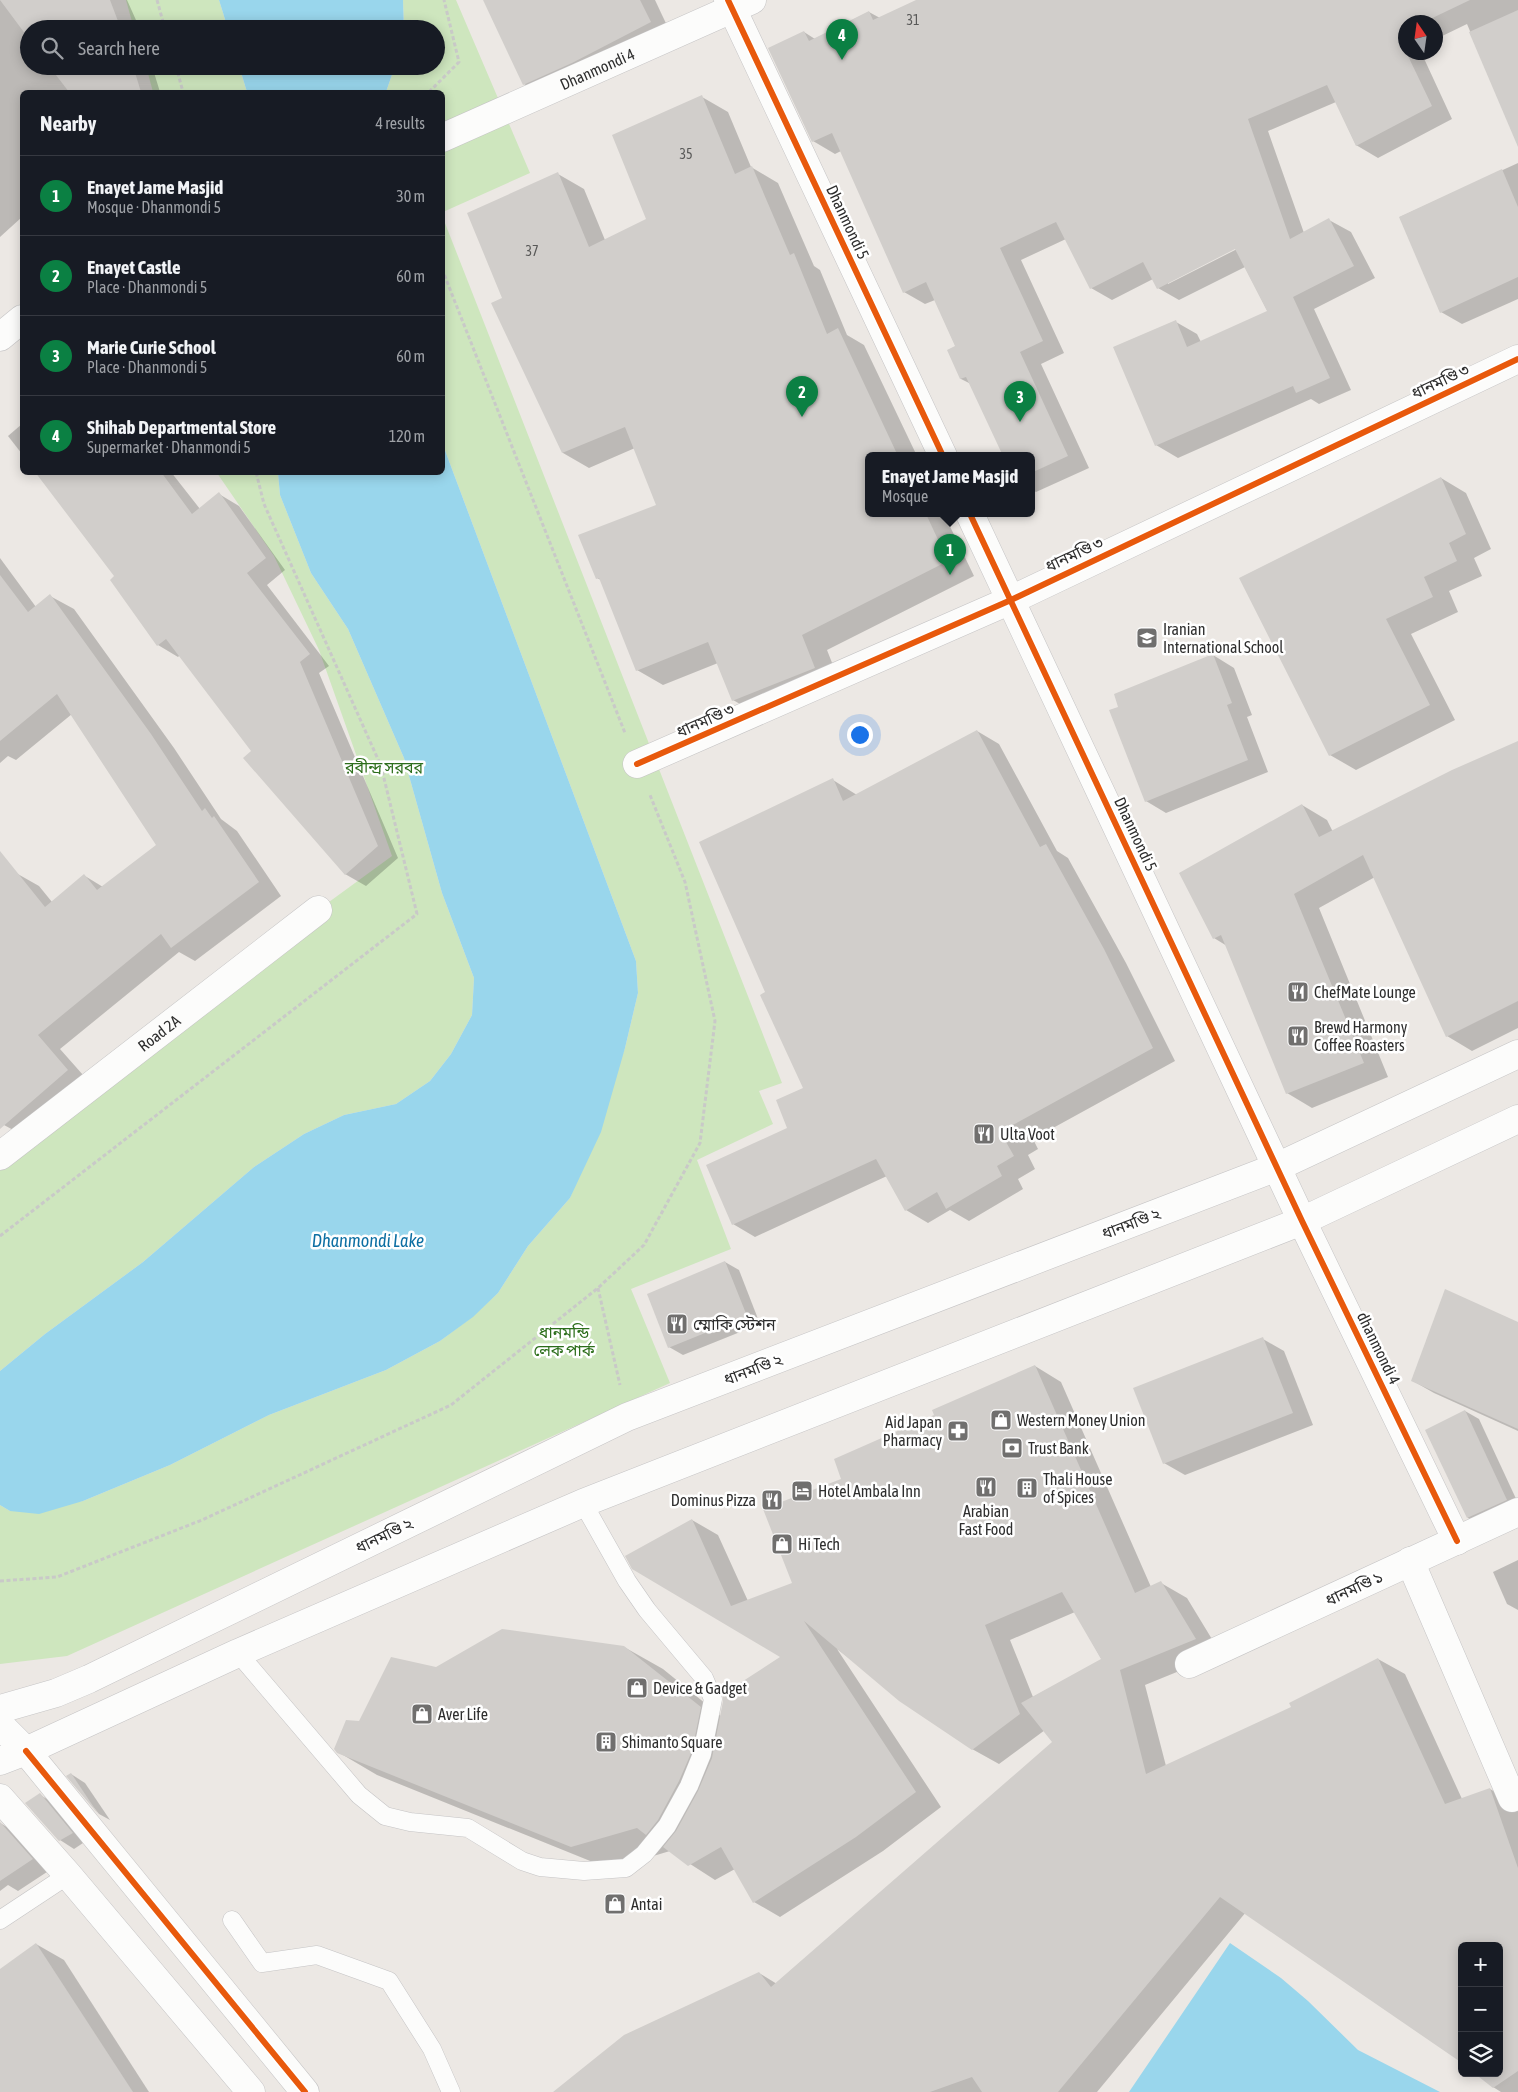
<!DOCTYPE html>
<html lang="en">
<head>
<meta charset="utf-8">
<style>
	body { margin:0; font-family:"Asap Condensed","Noto Sans Bengali",sans-serif; background:#242831; color:#f1f3f6 }
	.controls { position:absolute; right:15px; bottom:15px; display:grid; overflow:hidden; border-radius:8px; box-shadow:0 2px 12px #0003 }
	.controls button { width:45px; height:45px; display:grid; place-items:center; padding:0; border:0; border-bottom:1px solid #363941; background:#171b24; color:#f1f3f6; font:25px sans-serif }
	.compass { position:absolute; left:1398px; top:15px; width:45px; height:45px; border-radius:50%; background:#171b24; box-shadow:0 2px 12px #0003; rotate:347deg }
	.you { position:absolute; left:859px; top:734px; width:18px; height:18px; margin:-12px; border:4px solid #fff; border-radius:50%; background:#1a73e8; box-shadow:0 0 0 8px #1a73e833 }
	.badge { display:grid; place-items:center; width:32px; height:32px; border-radius:50%; background:#0b8043; color:#fff; font-size:16px; font-weight:700 }
	.pin { position:absolute; translate:-50% -41px; filter:drop-shadow(0 1px 2px #0008) }
	.pin::after { content:''; position:absolute; top:26px; width:18px; height:15px; background:inherit; clip-path:polygon(0 0,100% 0,50% 100%) }
	.popup { position:absolute; left:865px; top:452px; width:170px; height:65px; box-sizing:border-box; display:grid; place-content:center; border-radius:8px; background:#171b24; filter:drop-shadow(0 1px 4px #0005); font-size:16px; white-space:nowrap; color:#9ea1a6 }
	.popup b { font-size:19px; color:#f1f3f6 }
	.popup::after { content:''; position:absolute; left:50%; top:100%; margin-left:-10px; border:10px solid transparent; border-top-color:#171b24 }
	.list { margin:0; padding:0; list-style:none }
	h2 { display:flex; justify-content:space-between; align-items:center; height:65px; margin:0; padding:0 20px; font-size:21px }
	h2 small { font-size:16px; font-weight:400; color:#9ea1a6 }
	.list li { display:grid; grid-template-columns:32px 1fr auto; gap:15px; align-items:center; box-sizing:border-box; height:80px; padding:0 20px; border-top:1px solid #363941 }
	.list b { display:block; font-size:19px; white-space:nowrap }
	.list p { margin:0; font-size:16px; white-space:nowrap; color:#9ea1a6 }
	.list em { font-size:16px; font-style:normal; color:#9ea1a6 }
	.icon { flex:none; width:28px; height:28px; fill:none; stroke:currentColor; stroke-width:2; stroke-linecap:round; stroke-linejoin:round }
	.map { position:relative; flex:none; width:1518px; height:2092px; overflow:hidden }
	.search { position:absolute; background:#171b24; box-shadow:0 2px 12px #0003; left:20px; top:20px; width:425px; height:55px; display:flex; align-items:center; gap:12px; box-sizing:border-box; padding:0 18px; border-radius:28px; color:#9ea1a6; font-size:19px }
	.panel { position:absolute; background:#171b24; box-shadow:0 2px 12px #0003; left:20px; top:90px; width:425px; height:385px; border-radius:8px }
	.map>svg:first-child { display:block }
	.green { fill:#cee6be }
	.water { fill:#99d6ec }
	.shadow { fill:#0003; fill-rule:evenodd }
	.building { fill:#d1cecb }
	.lines { fill:none; stroke-linecap:round; stroke-linejoin:round }
	.lane-casing { stroke:#c5c4c5; stroke-width:19 }
	.street-casing { stroke:#c5c4c5; stroke-width:29 }
	.secondary-casing { stroke:#c5c4c5; stroke-width:29 }
	.path { stroke:#c9c9c8; stroke-width:3; stroke-dasharray:4 2.5; stroke-linecap:butt }
	.lane { stroke:#fcfcfb; stroke-width:18 }
	.street { stroke:#fcfcfb; stroke-width:28 }
	.secondary { stroke:#fcfcfb; stroke-width:28 }
	.cycleway-casing { stroke:#fff; stroke-width:9 }
	.cycleway { stroke:#e8590c; stroke-width:6 }
	.labels { text-anchor:middle; dominant-baseline:central; stroke-width:5; stroke-linejoin:round; paint-order:stroke }
	.number-label { font-size:14px; fill:#585857 }
	.street-label { font-size:16px; fill:#2e2e2e; stroke:#fff }
	.poi-label { font-size:16px; fill:#2e2e2e; stroke:#fff; text-anchor:start }
	.park-label { font-size:16px; fill:#2c6e1b; stroke:#fff }
	.water-label { font-size:18px; font-style:italic; fill:#0d6fa3; stroke:#fff }
</style>
</head>
<body>
<div class="map">
<svg width="1518" height="2092" viewBox="0 0 1518 2092">
	<rect width="100%" height="100%" fill="#ece8e4"/>
	<g class="green">
		<path d="M126,0H219L228,29H134Z"/>
		<path d="M403,0H456L530,173L443,212L442,92H386L395,66H436V29H404Z"/>
		<path d="M146,66H239L247,92H153Z"/>
		<path d="M443,218L782,1083L759,1091L773,1124L697,1160L731,1249L631,1289L670,1383L67,1656L0,1664V1505L10,1511L83,1501L170,1465L269,1415L386,1370L440,1341L472,1317L498,1293L528,1246L570,1198L625,1048L638,993L636,961L443,445Z"/>
		<path d="M217,473H278L280,495L311,573L348,629L404,758L442,893L474,978L472,1015L451,1054L430,1081L396,1104L344,1115L304,1134L254,1167L143,1262L45,1334L0,1371V1163L318,910L392,856L319,650L274,556Z"/>
	</g>
	<g class="water">
		<path d="M219,0H403L404,29H228Z"/>
		<path d="M239,66H395L386,92H247Z"/>
		<path d="M443,445L636,961L638,993L625,1048L601,1132L570,1198L528,1246L498,1293L473,1317L440,1341L386,1370L269,1415L170,1465L83,1501L39,1514L10,1511L0,1505V1371L45,1334L143,1262L254,1167L304,1134L344,1115L396,1104L430,1081L451,1054L472,1015L474,978L442,893L404,758L348,629L311,573L280,495L278,473L442,472Z"/>
		<path d="M1230,1943L1281,1978L1308,2001L1358,2050L1440,2092H1129Z"/>
	</g>
	<g class="shadow">
		<path d="M0,0H127L140,29H29V66H152L160,92H22V217L0,237Z"/>
		<path d="M484,0H655L671,34L545,96L524,84Z"/>
		<path d="M919,0H1518V145L1467,24L1436,39V22H1406V52H1421L1452,119L1378,158L1356,145L1336,102L1268,131L1304,233L1329,220L1351,232L1375,278L1314,309L1351,390L1319,404L1311,399L1178,458L1156,445L1176,322L1197,334L1201,342L1268,312L1245,267L1179,300L1158,288L1153,279L1112,300L1091,288L1066,239L1021,260L1064,353L1041,364L1089,468L1036,492L1031,489V456H1004L971,384L961,379L949,350L956,347L935,300L925,304L904,292L841,151L835,154L813,141L770,49L804,32L815,39L869,12L880,18ZM1240,245L1241,247L1168,284V282Z"/>
		<path d="M702,97L728,112L751,167L778,183L814,266L820,270L847,335L864,345L917,456H869V514H944L974,576L827,650L840,683L759,715L733,700L718,663L663,685L637,670L601,580L597,578L657,505L635,448L589,468L563,453L493,304L503,299L558,174L584,189L605,240L647,220Z"/>
		<path d="M1518,163V299L1462,324L1441,312L1400,217Z"/>
		<path d="M22,424V454L8,436Z"/>
		<path d="M36,472H171L200,509L219,494L239,506L285,570L267,585L329,666L319,673L398,858L366,886L345,874L180,655L178,657L158,645L116,576Z"/>
		<path d="M1441,478L1466,493L1491,549L1474,558L1482,576L1449,591L1458,612L1411,634L1455,720L1356,770L1330,755Z"/>
		<path d="M0,558L36,607L50,596L74,609L174,748L221,819L237,831L281,896L195,961L179,952L60,1049L91,1084L28,1138L4,1125L0,1120V886L16,873L39,886L52,902L85,876L103,887L158,845L72,714L16,760L8,756L0,763Z"/>
		<path d="M1213,655L1234,668L1252,715L1247,717L1268,772L1166,813L1146,801L1120,707Z"/>
		<path d="M977,731L999,744L1057,851L1068,858L1126,963L1175,1061L1033,1139L1038,1149L1028,1155L1035,1169L1018,1179L1023,1189L969,1221L950,1210L928,1223L906,1210L887,1176L755,1237L733,1224L789,1129L804,1088L767,993L833,780L857,795Z"/>
		<path d="M1518,743V1028L1472,1051L1447,1036L1375,877L1319,908L1388,1077L1312,1108L1287,1093L1227,946L1214,938L1302,805L1327,820L1333,832Z"/>
		<path d="M725,1262L739,1270L760,1324L683,1355L669,1347Z"/>
		<path d="M1518,1324V1431L1434,1393L1413,1381Z"/>
		<path d="M1263,1339L1284,1351L1313,1425L1185,1475L1164,1463Z"/>
		<path d="M1035,1366L1061,1382L1151,1587L1161,1583L1187,1598L1221,1654L1145,1685L1166,1766L1292,1708L1378,1659L1405,1674L1462,1799L1490,1789L1516,1804L1518,1810V2092H1501L1493,2087L1499,2073V1946L1246,1912L1097,2092H555L759,1973L777,1984L1054,1742L1045,1730L999,1764L972,1749L837,1649L941,1807L883,1851L780,1917L754,1902L735,1869L715,1880L670,1851L610,1869L377,1775L338,1752L359,1722L436,1668L624,1647L663,1669L722,1717L782,1657L633,1568L692,1520L718,1535L748,1601L793,1584L843,1480L936,1416ZM1075,1612L1102,1660L1033,1697L1010,1640Z"/>
		<path d="M1465,1411L1479,1419L1518,1503L1482,1526L1468,1518Z"/>
		<path d="M1518,1560V1610L1507,1604L1493,1572Z"/>
		<path d="M71,1774L85,1783L110,1820L99,1814L68,1776Z"/>
		<path d="M40,1795L54,1803L86,1841L74,1849L60,1840L27,1803Z"/>
		<path d="M0,1823L17,1833L50,1870L18,1891L8,1885L0,1891Z"/>
		<path d="M36,1944L64,1960L149,2092H0V1971Z"/>
	</g>
	<g class="building">
		<path d="M0,0H110L121,29H29V39Z"/>
		<path d="M483,0H640L651,22L572,63L523,85Z"/>
		<path d="M916,0H1470L1424,22H1406V31L1398,35L1432,106L1356,146L1327,85L1248,119L1290,239L1329,218L1354,266L1293,297L1330,378L1296,393L1293,386L1155,446L1113,347L1176,320L1187,347L1267,311L1235,249L1157,289L1143,262L1090,289L1056,222L1000,248L1043,341L1020,352L1068,456L1031,473V456H1003L966,377L960,379L947,350L955,346L926,282L903,293L832,133L812,142L768,48L804,31L809,41L869,11L873,20Z"/>
		<path d="M1518,10V147L1469,32Z"/>
		<path d="M49,66H133L141,92H69Z"/>
		<path d="M702,95L735,174L752,166L790,255L794,253L827,334L838,328L898,456H869V514H926L948,561L802,635L815,668L732,701L708,642L636,671L599,578L596,579L578,535L656,505L625,427L562,453L491,303L502,298L467,213L558,172L589,247L646,219L612,135Z"/>
		<path d="M1502,169L1518,207V277L1440,313L1399,217Z"/>
		<path d="M35,472H161L192,514L219,492L266,558L247,573L310,654L300,662L378,846L345,875L243,758L251,751L166,639L157,646L110,580L114,576Z"/>
		<path d="M1441,477L1466,534L1449,543L1457,561L1424,577L1433,597L1386,619L1430,705L1329,756L1239,578Z"/>
		<path d="M0,575L28,612L50,594L151,734L202,811L205,808L212,818L214,816L259,882L171,948L161,934L38,1035L68,1070L0,1129V851L45,907L84,874L97,890L156,845L57,694L0,741Z"/>
		<path d="M1213,654L1232,703L1227,705L1248,760L1145,802L1109,710L1118,707L1114,694Z"/>
		<path d="M977,730L1040,847L1046,844L1104,949L1153,1048L1011,1126L1016,1136L1006,1142L1014,1156L997,1166L1002,1176L946,1209L937,1192L905,1211L876,1159L732,1225L706,1165L787,1128L776,1100L803,1088L760,995L765,992L699,842L833,778L843,801Z"/>
		<path d="M1518,741V1001L1446,1037L1363,855L1294,894L1364,1063L1286,1094L1221,935L1213,939L1179,873L1302,804L1319,837L1452,770Z"/>
		<path d="M725,1261L747,1316L668,1348L647,1294Z"/>
		<path d="M1445,1289L1518,1322V1429L1411,1381Z"/>
		<path d="M1263,1337L1293,1413L1163,1464L1133,1388Z"/>
		<path d="M1035,1365L1135,1593L1161,1581L1196,1639L1120,1670L1146,1774L1291,1707L1289,1703L1378,1658L1445,1804L1490,1788L1518,1868V2071L1493,2088L1474,2073H1499V1946H1462V2063L1220,1897L1058,2092H982L972,2077L930,2092H553L624,2035L759,1972L771,1987L1052,1742L1021,1703L1101,1659L1062,1592L985,1625L1020,1714L972,1750L899,1701L804,1621L916,1792L856,1837L753,1903L721,1847L688,1866L663,1847L676,1831L698,1791L712,1758L723,1701V1694L780,1657L632,1569L625,1556L692,1519L731,1606L792,1583L763,1509L841,1479L834,1459L934,1415L932,1410Z"/>
		<path d="M1465,1410L1507,1500L1467,1518L1425,1430Z"/>
		<path d="M502,1629L624,1646L701,1707L692,1751L679,1781L658,1820L646,1835L637,1828L571,1847L337,1753L334,1749L346,1720L359,1721L391,1657L436,1667Z"/>
		<path d="M71,1773L99,1815L66,1776Z"/>
		<path d="M40,1793L73,1833L59,1841L25,1803Z"/>
		<path d="M0,1822L33,1859L0,1881Z"/>
		<path d="M36,1943L133,2092H0V1969Z"/>
	</g>
	<g class="lines">
		<g class="lane-casing">
			<g id="lane">
				<path d="M238,1653L359,1795L385,1816L410,1822L468,1828L522,1861L540,1867L584,1871L626,1868L644,1854L667,1826L689,1786L702,1754L713,1699L704,1678L647,1610L627,1581L583,1503"/>
				<path d="M0,1920L68,1875"/>
				<path d="M232,1920L262,1963L317,1955L389,1981L432,2049L451,2092"/>
			</g>
		</g>
		<g class="street-casing">
			<g id="street">
				<path d="M728,0L943,456"/>
				<path id="s1" d="M442,138L752,0"/>
				<path d="M0,337L22,319"/>
				<path d="M970,514L1302,1221L1457,1541"/>
				<path d="M637,764L1011,600L1518,359"/>
				<path id="s2" d="M0,1156L318,910"/>
				<path d="M1410,1561L1512,1798"/>
				<path d="M1189,1664L1518,1512"/>
			</g>
		</g>
		<g class="secondary-casing">
			<g id="secondary">
				<path d="M0,1709L56,1693L89,1679L627,1417L1277,1167L1518,1054"/>
				<path d="M0,1725L26,1751L305,2092"/>
				<path d="M0,1761L26,1751L238,1653L583,1503L1302,1221L1518,1119"/>
				<path d="M0,1798L68,1875L251,2092"/>
			</g>
		</g>
		<g class="path">
			<path d="M157,0L165,29"/>
			<path d="M176,66L183,92"/>
			<path d="M429,92L459,62L444,0"/>
			<path d="M442,269L625,733"/>
			<path d="M0,1236L417,914L381,766L264,504L256,472"/>
			<path d="M598,1288L620,1385"/>
			<path d="M0,1581L57,1577L202,1520L451,1405L598,1288L644,1245L700,1143L715,1021L685,882L650,795"/>
		</g>
		<use href="#lane" class="lane"/>
		<use href="#street" class="street"/>
		<use href="#secondary" class="secondary"/>
		<g class="cycleway-casing">
			<g id="cycleway">
				<path d="M728,0L943,456"/>
				<path d="M970,514L1302,1221L1457,1541"/>
				<path d="M637,764L1011,600L1518,359"/>
				<path d="M26,1751L305,2092"/>
			</g>
		</g>
		<use href="#cycleway" class="cycleway"/>
	</g>
	<defs>
		<g id="school-square" transform="scale(1.125)"><rect x="-9" y="-9" width="18" height="18" rx="4" fill="#706f6e" stroke="#fff"/><path d="M0-5L7-2L0 1L-7-2ZM-4 1L0 2.5L4 1V4Q0 6-4 4Z" fill="#fff"/></g>
		<g id="restaurant-square" transform="scale(1.125)"><rect x="-9" y="-9" width="18" height="18" rx="4" fill="#706f6e" stroke="#fff"/><path d="M-5-6h1v4h1v-4h1v4h1v-4h1v5L-1.5 .5V6h-2V.5L-5-1ZM5-6V6H3V1.5H1.5Q1.5-4 5-6Z" fill="#fff"/></g>
		<g id="shop-square" transform="scale(1.125)"><rect x="-9" y="-9" width="18" height="18" rx="4" fill="#706f6e" stroke="#fff"/><path d="M-5-2.5h2.3a2.7 3.5 0 0 1 5.4 0H5L5.5 6h-11ZM-1.5-2.5h3a1.5 2.3 0 0 0-3 0Z" fill="#fff"/></g>
		<g id="pharmacy-square" transform="scale(1.125)"><rect x="-9" y="-9" width="18" height="18" rx="4" fill="#706f6e" stroke="#fff"/><path d="M-2-6h4v4h4v4h-4v4h-4v-4h-4v-4h4Z" fill="#fff"/></g>
		<g id="bank-square" transform="scale(1.125)"><rect x="-9" y="-9" width="18" height="18" rx="4" fill="#706f6e" stroke="#fff"/><path d="M-6-4H6V4H-6ZM0-2.3a2.3 2.3 0 1 0 0 4.6a2.3 2.3 0 1 0 0-4.6Z" fill="#fff"/></g>
		<g id="building-square" transform="scale(1.125)"><rect x="-9" y="-9" width="18" height="18" rx="4" fill="#706f6e" stroke="#fff"/><path d="M-4-6H4V6H1V3H-1V6H-4ZM-2.5-4.3h1.7v1.8h-1.7ZM.8-4.3h1.7v1.8H.8ZM-2.5-1h1.7V.8h-1.7ZM.8-1h1.7V.8H.8Z" fill="#fff"/></g>
		<g id="hotel-square" transform="scale(1.125)"><rect x="-9" y="-9" width="18" height="18" rx="4" fill="#706f6e" stroke="#fff"/><path d="M-6-4.5h1.5V1H6V5H4.5V3h-9V5H-6ZM-4 0a1.8 1.8 0 1 1 3.6 0ZM.5 0V-2.5h3Q6-2.5 6 0Z" fill="#fff"/></g>
	</defs>
	<g fill-rule="evenodd">
		<use href="#school-square" x="1147" y="638"/>
		<use href="#restaurant-square" x="1298" y="992"/>
		<use href="#restaurant-square" x="1298" y="1036"/>
		<use href="#restaurant-square" x="984" y="1134"/>
		<use href="#restaurant-square" x="677" y="1324"/>
		<use href="#shop-square" x="1001" y="1420"/>
		<use href="#pharmacy-square" x="958" y="1431"/>
		<use href="#bank-square" x="1012" y="1448"/>
		<use href="#restaurant-square" x="986" y="1487"/>
		<use href="#building-square" x="1027" y="1488"/>
		<use href="#hotel-square" x="802" y="1491"/>
		<use href="#restaurant-square" x="772" y="1500"/>
		<use href="#shop-square" x="782" y="1544"/>
		<use href="#shop-square" x="637" y="1688"/>
		<use href="#shop-square" x="422" y="1714"/>
		<use href="#building-square" x="606" y="1742"/>
		<use href="#shop-square" x="615" y="1904"/>
	</g>
	<g class="labels">
		<g class="number-label">
			<text x="913" y="20">31</text>
			<text x="686" y="154">35</text>
			<text x="532" y="251">37</text>
		</g>
		<g class="street-label">
			<text stroke="none"><textPath href="#s1" startOffset="170">Dhanmondi 4</textPath></text>
			<text transform="translate(848 222) rotate(65)">Dhanmondi 5</text>
			<text transform="translate(1440 381) rotate(-25)">ধানমণ্ডি ৩</text>
			<text transform="translate(1074 554) rotate(-25)">ধানমণ্ডি ৩</text>
			<text transform="translate(705 720) rotate(-24)">ধানমণ্ডি ৩</text>
			<text transform="translate(1136 834) rotate(65)">Dhanmondi 5</text>
			<text stroke="none"><textPath href="#s2" startOffset="201">Road 2A</textPath></text>
			<text transform="translate(1131 1223) rotate(-21)">ধানমণ্ডি ২</text>
			<text transform="translate(1379 1348) rotate(64)">dhanmondi 4</text>
			<text transform="translate(753 1369) rotate(-21)">ধানমণ্ডি ২</text>
			<text transform="translate(384 1535) rotate(-26)">ধানমণ্ডি ২</text>
			<text transform="translate(1354 1588) rotate(-25)">ধানমণ্ডি ১</text>
		</g>
		<g class="poi-label">
			<text x="1163" y="629">Iranian<tspan x="1163" dy="18">International School</tspan></text>
			<text x="1314" y="992">ChefMate Lounge</text>
			<text x="1314" y="1027">Brewd Harmony<tspan x="1314" dy="18">Coffee Roasters</tspan></text>
			<text x="1000" y="1134">Ulta Voot</text>
			<text x="693" y="1324">ম্মোকি স্টেশন</text>
			<text x="1017" y="1420">Western Money Union</text>
			<text x="942" y="1422" text-anchor="end">Aid Japan<tspan x="942" dy="18">Pharmacy</tspan></text>
			<text x="1028" y="1448">Trust Bank</text>
			<text x="1043" y="1479">Thali House<tspan x="1043" dy="18">of Spices</tspan></text>
			<text x="818" y="1491">Hotel Ambala Inn</text>
			<text x="756" y="1500" text-anchor="end">Dominus Pizza</text>
			<text x="986" y="1511" text-anchor="middle">Arabian<tspan x="986" dy="18">Fast Food</tspan></text>
			<text x="798" y="1544">Hi Tech</text>
			<text x="653" y="1688">Device &amp; Gadget</text>
			<text x="438" y="1714">Aver Life</text>
			<text x="622" y="1742">Shimanto Square</text>
			<text x="631" y="1904">Antai</text>
		</g>
		<g class="park-label">
			<text x="384" y="767">রবীন্দ্র সরবর</text>
			<text x="564" y="1332">ধানমন্ডি<tspan x="564" dy="18">লেক পার্ক</tspan></text>
		</g>
		<g class="water-label">
			<text x="368" y="1240">Dhanmondi Lake</text>
		</g>
	</g>
</svg>
<div class="controls">
<button>+</button>
<button>−</button>
<button><svg class="icon" aria-label="layers" viewBox="0 0 24 24"><path d="M12 4l9 5-9 5-9-5zM3 14l9 5 9-5"/></svg></button>
</div>
<svg class="compass" viewBox="-18 -18 36 36"><path d="M0-13l5 13h-10z" fill="#e53935"/><path d="M0 13l5-13h-10z" fill="#9ea1a6"/></svg>
<div class="you"></div>
<div class="pin badge" style="left:950px;top:575px">1</div>
<div class="popup"><b>Enayet Jame Masjid</b>Mosque</div>
<div class="pin badge" style="left:802px;top:417px">2</div>
<div class="pin badge" style="left:1020px;top:422px">3</div>
<div class="pin badge" style="left:842px;top:60px">4</div>
<div class="search"><svg class="icon" aria-label="search" viewBox="0 0 24 24"><circle cx="10" cy="10" r="6"/><path d="M15 15l6 6"/></svg>Search here</div>
<section class="panel">
<h2>Nearby<small>4 results</small></h2>
<ul class="list">
<li><span class="badge">1</span><div><b>Enayet Jame Masjid</b><p>Mosque · Dhanmondi 5</p></div><em>30 m</em></li>
<li><span class="badge">2</span><div><b>Enayet Castle</b><p>Place · Dhanmondi 5</p></div><em>60 m</em></li>
<li><span class="badge">3</span><div><b>Marie Curie School</b><p>Place · Dhanmondi 5</p></div><em>60 m</em></li>
<li><span class="badge">4</span><div><b>Shihab Departmental Store</b><p>Supermarket · Dhanmondi 5</p></div><em>120 m</em></li>
</ul>
</section>
</div>
</body>
</html>
